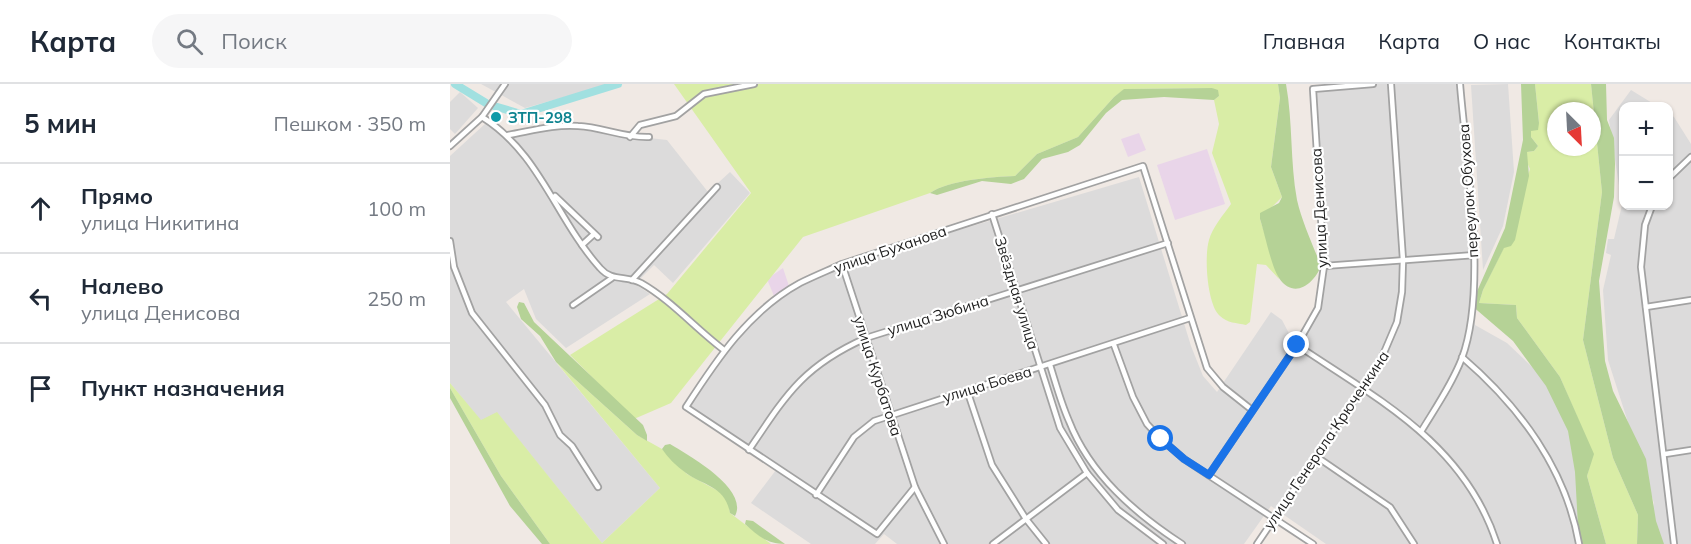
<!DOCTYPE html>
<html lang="ru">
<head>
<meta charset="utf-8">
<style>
	body { margin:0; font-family:Mulish,sans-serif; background:#f6f6f7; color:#1f2937 }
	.controls { position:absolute; right:18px; top:18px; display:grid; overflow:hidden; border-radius:12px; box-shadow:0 2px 4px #0004 }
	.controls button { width:54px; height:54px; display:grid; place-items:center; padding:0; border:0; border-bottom:2px solid #e0e1e3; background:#fff; color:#1f2937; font:30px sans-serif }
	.compass { position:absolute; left:1097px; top:18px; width:54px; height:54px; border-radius:50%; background:#fff; box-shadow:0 2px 4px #0004; rotate:156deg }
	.stop { position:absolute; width:18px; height:18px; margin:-14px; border:4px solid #1a73e8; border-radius:50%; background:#fff }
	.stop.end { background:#1a73e8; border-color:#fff; box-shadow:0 2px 6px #0008 }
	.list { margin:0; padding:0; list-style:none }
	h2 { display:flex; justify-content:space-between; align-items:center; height:78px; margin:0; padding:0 24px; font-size:26px }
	h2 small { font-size:20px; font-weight:400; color:#747a83 }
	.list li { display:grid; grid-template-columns:39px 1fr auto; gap:18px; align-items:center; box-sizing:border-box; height:90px; padding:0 24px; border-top:2px solid #e0e1e3 }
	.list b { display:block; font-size:22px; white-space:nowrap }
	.list p { margin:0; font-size:20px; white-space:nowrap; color:#747a83 }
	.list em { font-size:20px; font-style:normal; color:#747a83 }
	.icon { flex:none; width:33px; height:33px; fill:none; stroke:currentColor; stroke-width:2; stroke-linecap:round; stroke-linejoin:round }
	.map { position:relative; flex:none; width:1241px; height:460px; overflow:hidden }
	header { display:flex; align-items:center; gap:36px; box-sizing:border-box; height:84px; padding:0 30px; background:#fff; border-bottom:2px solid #e0e1e3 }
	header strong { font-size:28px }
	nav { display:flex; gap:33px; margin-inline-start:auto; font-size:21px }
	.search { width:420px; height:54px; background:#f6f6f7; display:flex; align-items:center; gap:15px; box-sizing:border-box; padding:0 21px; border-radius:33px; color:#747a83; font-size:22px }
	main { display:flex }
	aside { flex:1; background:#fff }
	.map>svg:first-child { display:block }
	.residential { fill:#dcdbdb }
	.industrial { fill:#e9d5e9 }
	.grass { fill:#d9eda6; fill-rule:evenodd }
	.forest { fill:#b5d296 }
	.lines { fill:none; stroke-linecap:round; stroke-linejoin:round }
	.river { stroke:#a1e0e0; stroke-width:8 }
	.minor-casing { stroke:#a2a2a2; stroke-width:8 }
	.minor { stroke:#fff; stroke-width:4.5 }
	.route { stroke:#1a73e8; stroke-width:8 }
	.culture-dot { fill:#0f9aa8; stroke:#fff; stroke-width:2 }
	.labels { text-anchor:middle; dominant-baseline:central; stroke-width:4.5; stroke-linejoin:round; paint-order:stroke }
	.culture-label { font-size:15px; font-weight:bold; fill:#0d838f; stroke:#fff; text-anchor:start }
	.street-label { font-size:15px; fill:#1e1e1e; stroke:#fff }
</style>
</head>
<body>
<header>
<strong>Карта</strong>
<div class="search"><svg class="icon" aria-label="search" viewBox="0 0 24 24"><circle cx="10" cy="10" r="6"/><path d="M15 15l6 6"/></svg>Поиск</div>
<nav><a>Главная</a><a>Карта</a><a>О нас</a><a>Контакты</a></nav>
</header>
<main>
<aside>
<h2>5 мин<small>Пешком · 350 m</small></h2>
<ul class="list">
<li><svg class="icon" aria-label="ahead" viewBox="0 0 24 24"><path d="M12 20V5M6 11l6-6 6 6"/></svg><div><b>Прямо</b><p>улица Никитина</p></div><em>100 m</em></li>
<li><svg class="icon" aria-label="left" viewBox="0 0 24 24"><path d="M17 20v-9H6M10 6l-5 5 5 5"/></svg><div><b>Налево</b><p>улица Денисова</p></div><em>250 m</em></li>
<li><svg class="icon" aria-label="arrive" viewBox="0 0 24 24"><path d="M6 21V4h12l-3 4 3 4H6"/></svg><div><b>Пункт назначения</b></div></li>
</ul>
</aside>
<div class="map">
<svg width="1241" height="460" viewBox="0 0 1241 460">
	<rect width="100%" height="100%" fill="#f0e9e4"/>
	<g class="residential">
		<path d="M31,0H161L75,24Z"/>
		<path d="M927,0H1008L1022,171L1021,206L1025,241L1057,259L1097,297L1119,346L1138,460H876L821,422L794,460H447L434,450L425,460H361L301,419L326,386L234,323L271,266L294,242L348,200L390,181L689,93L741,262L753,292L767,308L821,228L832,236L845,261L865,224L872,182L861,6Z"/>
		<path d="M1058,0L1064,88L1053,142L1033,186L1021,1Z"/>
		<path d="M1181,6L1207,22H1174V122H1218L1219,30L1224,33L1241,60V460H1195L1204,419L1158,276L1153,206L1161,171L1156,169L1158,155H1164L1172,121L1159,36Z"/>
		<path d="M10,8L28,24L5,50L0,45V18Z"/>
		<path d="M36,39L58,54L112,44L217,56L258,108L280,88L300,109L223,199L204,181L185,200L200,210L116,264L86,235L74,205L56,218L210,404L152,459L47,329L31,337L0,299V72Z"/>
	</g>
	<g class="industrial">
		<path d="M689,49L696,66L678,73L671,55Z"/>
		<path d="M757,65L775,120L725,136L707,81Z"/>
		<path d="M333,184L339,202L324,212L317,195Z"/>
	</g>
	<g class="grass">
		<path d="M224,0H828L830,14L821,83L832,113L810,135L829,195L816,181L807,180L800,238L796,241C787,239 777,239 770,232C757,221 754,172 759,156C762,144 774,130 781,120L762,69L769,40L764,16L769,12L762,4L675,5L664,13L628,53L587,70L565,92C541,93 499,96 480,109L353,153L221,319L184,335L120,271L217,210L301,109Z"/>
		<path d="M1085,0H1141L1152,108L1133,256L1163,374L1188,431L1187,460H1156L1137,392L1143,370L1110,293L1067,234L1066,221L1029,219L1033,206L1054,163L1080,85L1075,74L1077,68L1084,67L1088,62L1081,53V46L1089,39ZM1106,27H1142V63H1106Z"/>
		<path d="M106,278L187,351L212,365L237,390L270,408L278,417L280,429L321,460H100L51,392L0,304V299L31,336L47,328L152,459L210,404Z"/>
	</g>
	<g class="forest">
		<path d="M828,0H836C843,39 840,78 847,116C852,138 863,161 871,182C864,200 844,216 829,194C821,182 815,150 810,135V129L829,119L832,113L821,83L830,14Z"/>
		<path d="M1071,0H1085L1089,39L1088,46L1081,47V53L1088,62L1084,67L1077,68L1079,92L1065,156L1061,162L1054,164L1033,206L1029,219L1066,221L1067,234L1110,293L1144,370L1137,392L1156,460H1129L1125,388L1118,347L1096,302L1063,257L1021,221L1055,144L1073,56Z"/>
		<path d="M1141,0H1156L1157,36L1164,54L1165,80L1164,113L1149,197L1155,277L1163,307L1196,375L1206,437L1214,460H1187L1188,431L1163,374L1133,256L1152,108Z"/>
		<path d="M762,4L768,6L769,12L764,16L714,13L672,16L656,29L630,61L618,68L592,75L574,95L561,100L532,97L487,111L480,109C499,96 541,93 565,92L587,70L628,53L664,13L674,5Z"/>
		<path d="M69,218L74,219L84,238L193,341L197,351V357L187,351L106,278L90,252L71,235L67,223Z"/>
		<path d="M0,304L51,392L100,460H92L60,422L0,314Z"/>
		<path d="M220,360C240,372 299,405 285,432L280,429C275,402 254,402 236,389C226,382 218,374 212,365L215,361Z"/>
		<path d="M296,436L303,437L335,460C317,460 308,452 295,440Z"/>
	</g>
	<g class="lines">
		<g class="river">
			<path d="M5,0L36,19"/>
			<path d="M44,22L71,30L168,0"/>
		</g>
		<g class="minor-casing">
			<g id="minor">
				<path d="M32,33C90,69 106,135 150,184C162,198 176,191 191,199C221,216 246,245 274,266"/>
				<path d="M58,51C81,47 105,40 128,42C152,43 174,54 199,53"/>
				<path d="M180,53L190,41L226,32L254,10L304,0"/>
				<path d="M0,62L32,33L55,0"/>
				<path d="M1218,95L1241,73"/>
				<path d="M105,112L148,153"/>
				<path d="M1202,122L1195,141L1191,183L1224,460"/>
				<path d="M542,130L610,344L637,389L668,426L713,460"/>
				<path d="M0,157L4,183L22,229L95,321L110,351L122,362L148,403"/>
				<path d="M132,161L144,150"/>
				<path d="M392,180L465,403L494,460"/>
				<path d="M874,182L1025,171"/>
				<path d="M182,196L267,103"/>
				<path d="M123,221L162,194"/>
				<path d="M1196,223L1241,216"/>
				<path d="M664,261L683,313L697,340L711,355L734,375L863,460"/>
				<path d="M847,261C929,316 1015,360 1047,460"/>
				<path d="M1012,273C1069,322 1116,385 1129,460"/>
				<path d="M600,281C606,300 611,319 619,337C640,391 686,430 732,460"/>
				<path d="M517,306L542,381L576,435L596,460"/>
				<path d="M972,346C986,323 1002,300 1012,274C1038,204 1016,76 1010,0"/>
				<path d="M299,366C336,311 353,282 416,254L718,159"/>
				<path d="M1215,370L1241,366"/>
				<path d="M867,373L940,423L964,460"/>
				<path d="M759,391L847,261L868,224L874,182L863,5L923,0"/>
				<path d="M465,403L427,450L236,323C267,275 299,227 350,199C364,192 379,186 392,180L693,82L757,284L773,303L802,326"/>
				<path d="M366,411L404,353L424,337L740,234"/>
				<path d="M543,460L637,389"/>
				<path d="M807,460L930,278L947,238L952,208L953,176L941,0"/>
			</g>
		</g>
		<use href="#minor" class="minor"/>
	</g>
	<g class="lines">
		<path class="route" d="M711,355L734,375L759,391L847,261"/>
	</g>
	<circle class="culture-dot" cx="46" cy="33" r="6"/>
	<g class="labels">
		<g class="culture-label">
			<text x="58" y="33">ЗТП-298</text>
		</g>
		<g class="street-label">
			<text transform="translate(1018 107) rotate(-94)">переулок Обухова</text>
			<text transform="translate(869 124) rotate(-93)">улица Денисова</text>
			<text transform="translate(440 165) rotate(-19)">улица Буханова</text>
			<text transform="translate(567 209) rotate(73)">Звёздная улица</text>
			<text transform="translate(488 231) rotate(-17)">улица Зюбина</text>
			<text transform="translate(428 292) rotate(72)">улица Курбатова</text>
			<text transform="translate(537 300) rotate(-17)">улица Боева</text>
			<text transform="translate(876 356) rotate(-56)">улица Генерала Крюченкина</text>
		</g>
	</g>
</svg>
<div class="controls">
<button>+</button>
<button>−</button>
</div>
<svg class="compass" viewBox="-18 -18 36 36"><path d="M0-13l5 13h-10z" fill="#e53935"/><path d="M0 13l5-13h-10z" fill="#747a83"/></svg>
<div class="stop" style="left:711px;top:355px"></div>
<div class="stop end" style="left:847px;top:261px"></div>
</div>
</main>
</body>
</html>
